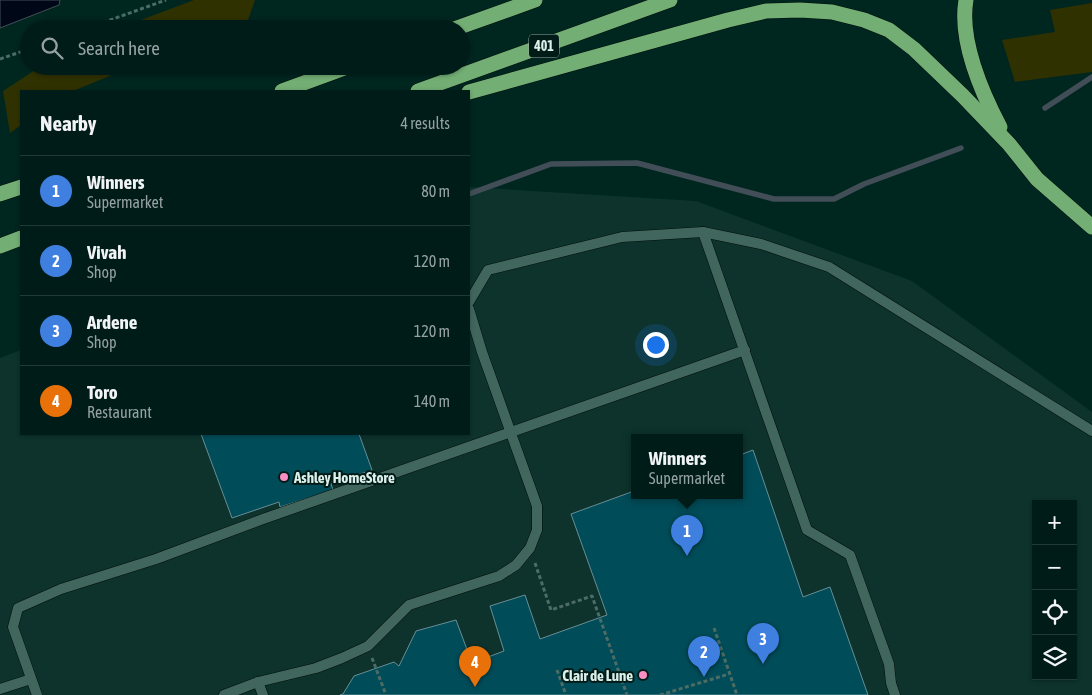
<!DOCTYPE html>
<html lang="en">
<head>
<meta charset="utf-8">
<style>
	body { margin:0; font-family:"Asap Condensed",sans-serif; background:#0e2925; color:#f1f3f6 }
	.controls { position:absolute; right:15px; bottom:15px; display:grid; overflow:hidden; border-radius:0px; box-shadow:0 1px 4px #0004 }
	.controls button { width:45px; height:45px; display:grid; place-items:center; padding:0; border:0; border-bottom:1px solid #223a37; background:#001c18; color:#f1f3f6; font:25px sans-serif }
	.you { position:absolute; left:655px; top:344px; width:18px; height:18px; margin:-12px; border:4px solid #fff; border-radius:50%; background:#1a73e8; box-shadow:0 0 0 8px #1a73e833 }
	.badge { display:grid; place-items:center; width:32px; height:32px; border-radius:50%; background:#fb8fc3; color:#fff; font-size:16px; font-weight:700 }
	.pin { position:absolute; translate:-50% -41px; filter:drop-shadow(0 1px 2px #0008) }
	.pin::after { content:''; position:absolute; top:26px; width:18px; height:15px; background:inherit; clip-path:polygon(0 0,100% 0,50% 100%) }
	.popup { position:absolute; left:631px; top:434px; width:112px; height:65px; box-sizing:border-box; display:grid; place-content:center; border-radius:0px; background:#001c18; filter:drop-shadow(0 1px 4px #0005); font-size:16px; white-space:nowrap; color:#95a1a2 }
	.popup b { font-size:19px; color:#f1f3f6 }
	.popup::after { content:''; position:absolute; left:50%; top:100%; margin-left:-10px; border:10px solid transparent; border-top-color:#001c18 }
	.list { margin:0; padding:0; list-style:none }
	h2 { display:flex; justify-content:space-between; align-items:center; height:65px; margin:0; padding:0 20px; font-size:21px }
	h2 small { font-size:16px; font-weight:400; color:#95a1a2 }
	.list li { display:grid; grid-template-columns:32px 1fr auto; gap:15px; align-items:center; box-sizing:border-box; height:70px; padding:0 20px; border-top:1px solid #223a37 }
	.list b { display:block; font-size:19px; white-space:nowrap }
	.list p { margin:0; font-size:16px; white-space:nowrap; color:#95a1a2 }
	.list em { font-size:16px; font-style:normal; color:#95a1a2 }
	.icon { flex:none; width:28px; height:28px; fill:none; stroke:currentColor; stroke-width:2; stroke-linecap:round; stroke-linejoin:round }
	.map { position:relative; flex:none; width:1092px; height:695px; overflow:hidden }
	.search { position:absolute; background:#001c18; box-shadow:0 1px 4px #0004; left:20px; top:20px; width:450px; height:55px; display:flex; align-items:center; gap:12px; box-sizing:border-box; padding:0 18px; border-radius:28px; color:#95a1a2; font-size:19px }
	.panel { position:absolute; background:#001c18; box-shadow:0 1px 4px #0004; left:20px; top:90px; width:450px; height:345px; border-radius:0px }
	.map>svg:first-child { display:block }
	.built { fill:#0d332c; fill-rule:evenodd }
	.green { fill:#303100 }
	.water { fill:#000818; stroke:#424e57 }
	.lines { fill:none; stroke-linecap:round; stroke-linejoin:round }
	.stream { stroke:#424e57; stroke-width:5.5 }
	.building { fill:#004c58; stroke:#688e97 }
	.lane-casing { stroke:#000d09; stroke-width:11 }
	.highway-casing { stroke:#000d09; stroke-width:16 }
	.path { stroke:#4c6c66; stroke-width:3; stroke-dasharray:4 2.5; stroke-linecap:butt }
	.lane { stroke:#41665e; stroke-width:10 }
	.highway { stroke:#73ae74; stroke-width:15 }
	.poi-dot { fill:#fb8fc3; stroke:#011b16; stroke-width:2 }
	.labels { text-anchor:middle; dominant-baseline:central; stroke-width:4; stroke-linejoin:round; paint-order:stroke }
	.shield { fill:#011b16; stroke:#9ab0ab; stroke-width:1 }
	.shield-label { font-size:14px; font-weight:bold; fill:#dcf0eb }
	.poi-label { font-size:15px; font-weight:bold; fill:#dcf0eb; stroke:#011b16; text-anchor:start }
</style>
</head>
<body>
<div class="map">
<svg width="1092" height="695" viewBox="0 0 1092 695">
	<rect width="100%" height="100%" fill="#002620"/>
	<path class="built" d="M469,187L696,201L912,281L1092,412V695H0V358L21,350V434H469ZM634,437H740V495H634ZM1036,504H1073V676H1036Z"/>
	<g class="green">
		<path d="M194,0H255L248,20L227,29H117Z"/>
		<path d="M1092,3V72L1015,82L1002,40L1055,32L1050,10Z"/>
		<path d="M41,66H134L73,91H21V125L10,133L3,91Z"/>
	</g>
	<path class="water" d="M0,0H60L59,5L0,28Z"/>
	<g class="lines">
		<g class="stream">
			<path d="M1045,108L1092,77"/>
			<path d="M469,194L551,164L637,163L774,199H834L864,184L961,148"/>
		</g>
	</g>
	<g class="building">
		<path d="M201,434H359L372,470L331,484L333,490L280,507L279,502L232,518Z"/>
		<path d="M753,450L803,597L830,587L868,695H340L343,694L354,676L394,662L399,666L416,631L456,620L472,663L504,651L490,606L525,595L540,639L607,615L571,514L634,491V495H740V455Z"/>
	</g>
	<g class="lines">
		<g class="lane-casing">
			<g id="lane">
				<path d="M703,232L807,530L850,555L889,664L891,683L895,695"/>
				<path d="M469,302L488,270L622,237L703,232L761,244L829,267L1092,431"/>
				<path d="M258,682L263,695"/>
				<path d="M0,689L31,679"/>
				<path d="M37,695L13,627L18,608L61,589L156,559L263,519L745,350"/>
				<path d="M224,695L258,682L316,668L342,658L368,646L409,605L499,576L516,565L530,548L537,530V506L482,352L469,309"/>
			</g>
		</g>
		<g class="highway-casing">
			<g id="highway">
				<path d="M966,0C959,40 982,93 1000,127"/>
				<path d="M454,29L535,0"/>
				<path d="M282,91L350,66"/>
				<path d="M418,91L670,0"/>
				<path d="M469,92L728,20L766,11L800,10L832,12L864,20L889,30L914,49L963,96L1009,144L1037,179L1092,227"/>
				<path d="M0,194L21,187"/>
				<path d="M0,246L21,238"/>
			</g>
		</g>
		<g class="path">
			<path d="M85,29L166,0"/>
			<path d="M0,59L29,49"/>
			<path d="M535,563L551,610L592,596L627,695"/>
			<path d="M714,628L737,695"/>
			<path d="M372,658L386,695"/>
			<path d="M557,670L566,695"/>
			<path d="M660,695L729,674"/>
		</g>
		<use href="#lane" class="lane"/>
		<use href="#highway" class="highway"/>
	</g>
	<g class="poi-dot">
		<circle cx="284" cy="477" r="5"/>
		<circle cx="643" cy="675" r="5"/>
	</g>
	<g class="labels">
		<rect class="shield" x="529" y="34.5" width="30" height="23" rx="4"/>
		<g class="shield-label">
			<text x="544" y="46">401</text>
		</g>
		<g class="poi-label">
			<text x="294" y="477">Ashley HomeStore</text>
			<text x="633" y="675" text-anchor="end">Clair de Lune</text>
		</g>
	</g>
</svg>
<div class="controls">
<button>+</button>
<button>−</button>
<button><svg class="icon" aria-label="locate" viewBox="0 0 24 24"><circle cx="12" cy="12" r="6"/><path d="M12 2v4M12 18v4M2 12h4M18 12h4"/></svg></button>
<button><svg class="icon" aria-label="layers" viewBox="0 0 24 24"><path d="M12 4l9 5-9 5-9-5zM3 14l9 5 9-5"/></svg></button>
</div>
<div class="you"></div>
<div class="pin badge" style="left:687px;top:556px;background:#3f7fe0">1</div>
<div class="popup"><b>Winners</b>Supermarket</div>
<div class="pin badge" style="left:704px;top:677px;background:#3f7fe0">2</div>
<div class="pin badge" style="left:763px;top:664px;background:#3f7fe0">3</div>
<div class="pin badge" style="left:475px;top:687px;background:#e8710a">4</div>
<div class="search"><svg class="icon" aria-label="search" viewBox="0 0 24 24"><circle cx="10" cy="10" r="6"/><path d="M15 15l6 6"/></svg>Search here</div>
<section class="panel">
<h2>Nearby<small>4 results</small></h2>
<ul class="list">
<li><span class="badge" style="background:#3f7fe0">1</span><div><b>Winners</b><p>Supermarket</p></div><em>80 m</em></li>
<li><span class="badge" style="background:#3f7fe0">2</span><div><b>Vivah</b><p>Shop</p></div><em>120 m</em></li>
<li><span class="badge" style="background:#3f7fe0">3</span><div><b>Ardene</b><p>Shop</p></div><em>120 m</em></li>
<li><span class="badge" style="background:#e8710a">4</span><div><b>Toro</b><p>Restaurant</p></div><em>140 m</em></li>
</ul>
</section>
</div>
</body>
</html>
